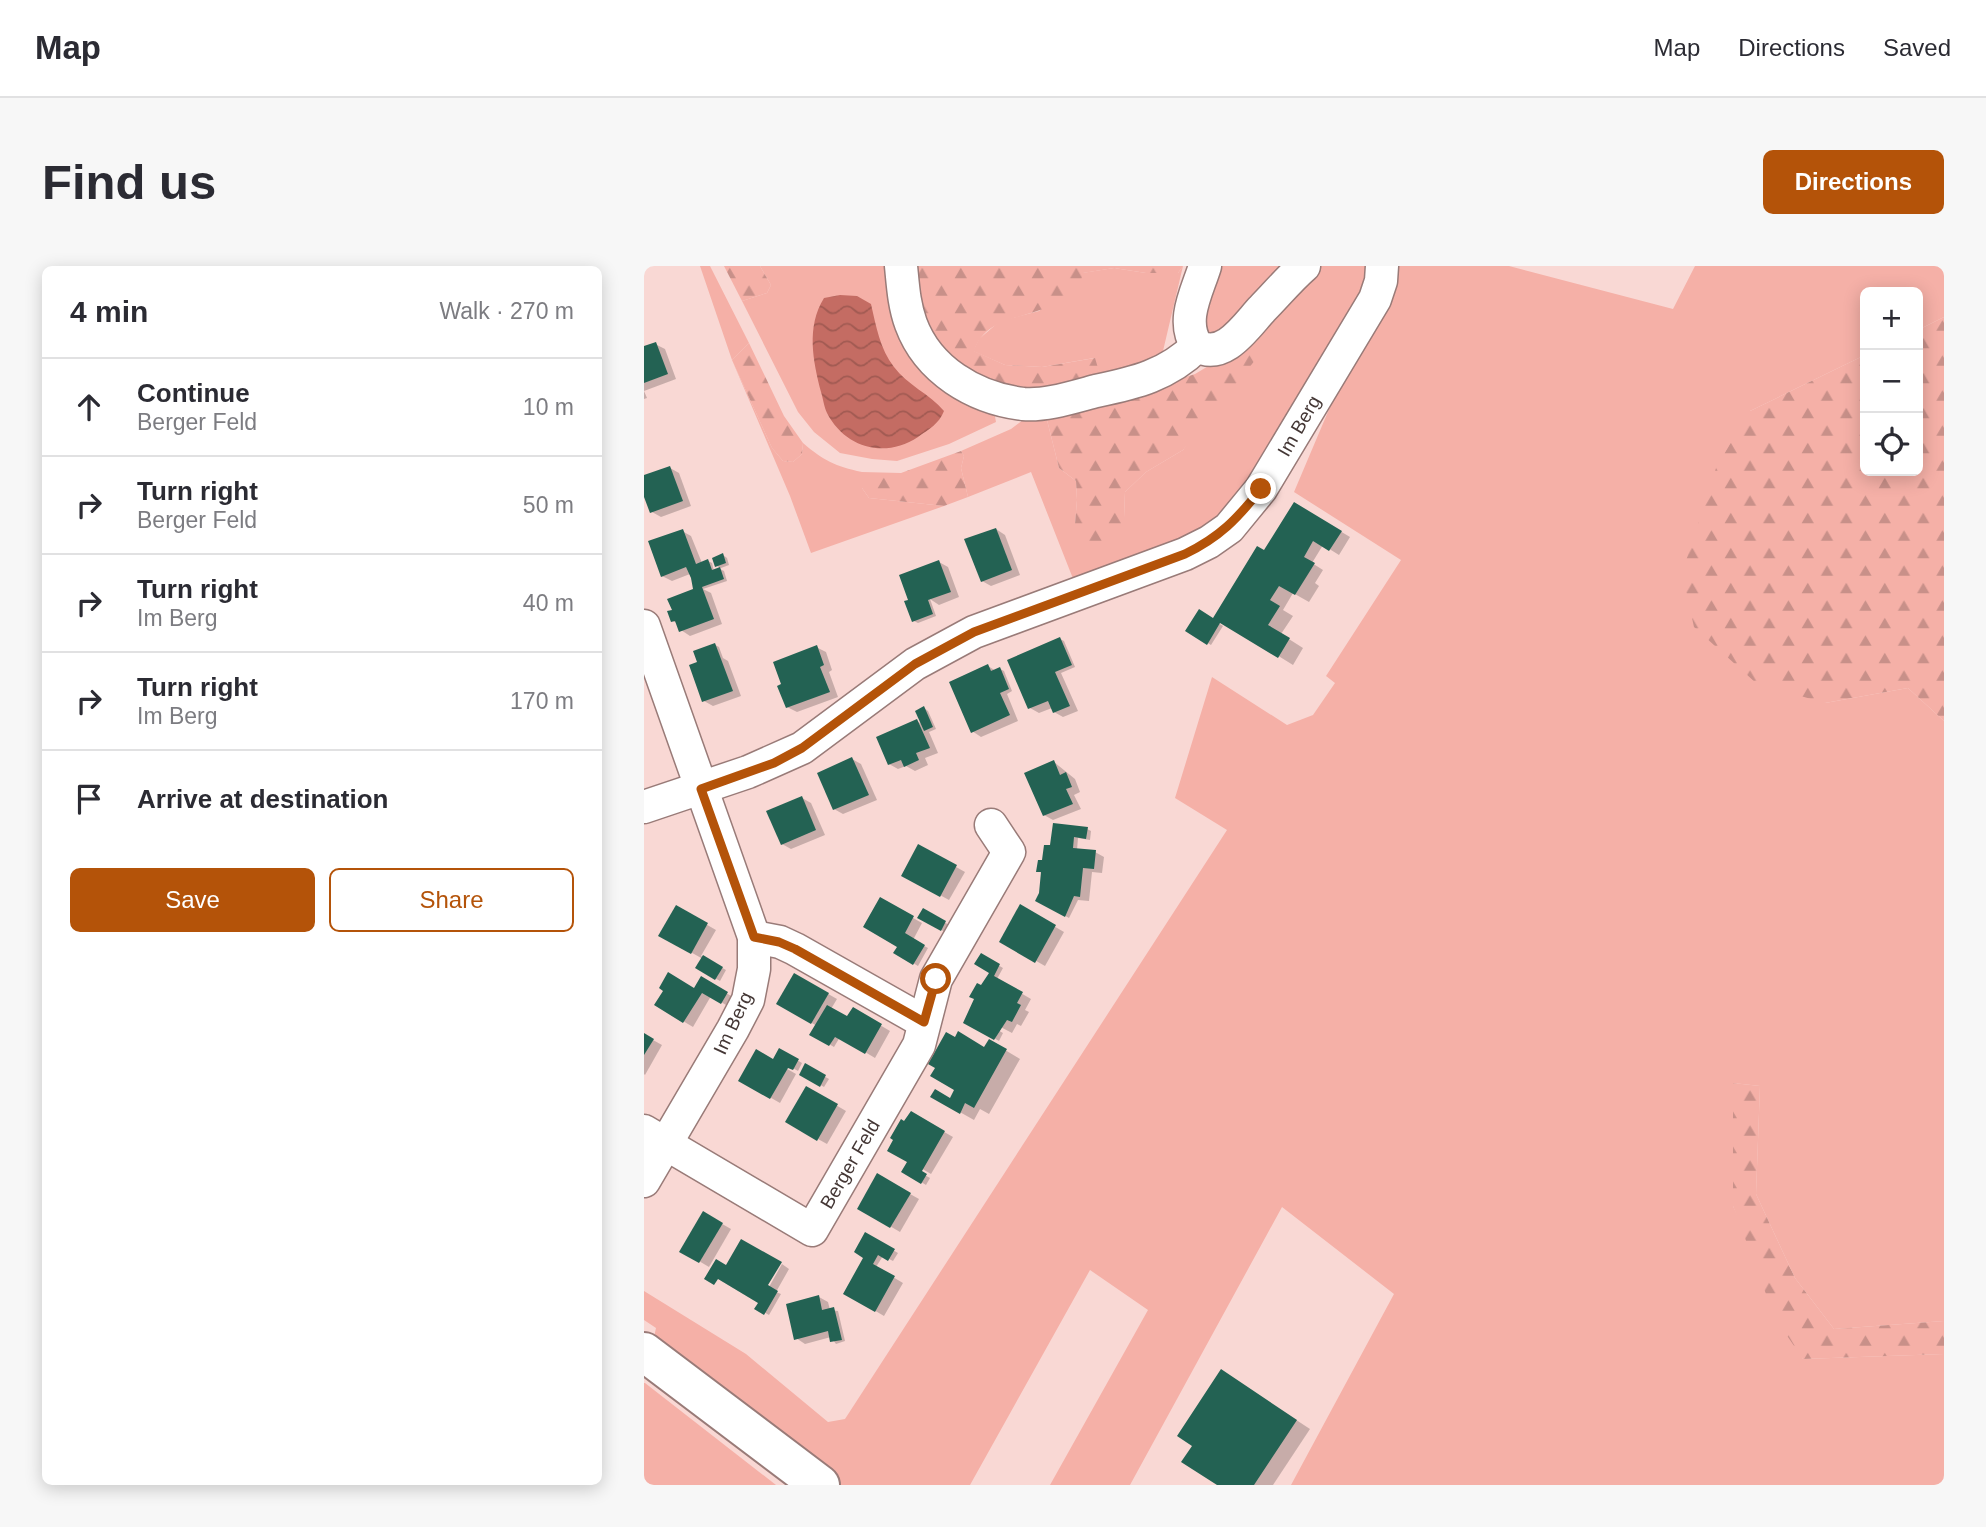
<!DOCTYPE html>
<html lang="en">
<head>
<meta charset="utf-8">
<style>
	body { margin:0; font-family:Helvetica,sans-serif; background:#f7f7f7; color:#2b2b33 }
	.controls { position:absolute; right:21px; top:21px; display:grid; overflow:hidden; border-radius:10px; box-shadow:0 4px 18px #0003 }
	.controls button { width:63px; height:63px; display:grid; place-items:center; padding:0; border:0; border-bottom:2px solid #e1e1e2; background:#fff; color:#2b2b33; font:35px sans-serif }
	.stop { position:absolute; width:21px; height:21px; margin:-16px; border:5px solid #b45309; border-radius:50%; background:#fff }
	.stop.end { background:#b45309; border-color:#fff; box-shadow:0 2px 7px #0008 }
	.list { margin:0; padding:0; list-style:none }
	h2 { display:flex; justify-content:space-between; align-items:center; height:91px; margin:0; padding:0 28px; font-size:30px }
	h2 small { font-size:23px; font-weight:400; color:#7c7c81 }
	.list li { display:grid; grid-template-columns:46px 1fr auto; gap:21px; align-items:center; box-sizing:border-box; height:98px; padding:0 28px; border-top:2px solid #e1e1e2 }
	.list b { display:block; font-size:26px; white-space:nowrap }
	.list p { margin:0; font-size:23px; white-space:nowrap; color:#7c7c81 }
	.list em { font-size:23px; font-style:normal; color:#7c7c81 }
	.actions { display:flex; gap:14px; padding:21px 28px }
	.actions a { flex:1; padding:16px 0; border:2px solid #b45309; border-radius:10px; text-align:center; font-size:24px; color:#b45309 }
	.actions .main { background:#b45309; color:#fff }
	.icon { flex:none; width:38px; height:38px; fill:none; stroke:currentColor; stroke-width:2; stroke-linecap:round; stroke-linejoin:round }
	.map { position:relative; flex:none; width:1300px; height:1219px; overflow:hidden; border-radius:10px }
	header { display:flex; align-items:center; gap:42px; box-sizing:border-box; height:98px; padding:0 35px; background:#fff; border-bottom:2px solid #e1e1e2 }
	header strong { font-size:33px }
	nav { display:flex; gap:38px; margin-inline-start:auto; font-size:24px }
	.intro { display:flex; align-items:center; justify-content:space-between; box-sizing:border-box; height:168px; padding:0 42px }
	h1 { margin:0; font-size:49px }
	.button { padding:18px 32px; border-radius:10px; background:#b45309; color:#fff; font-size:24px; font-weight:700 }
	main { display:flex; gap:42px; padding:0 42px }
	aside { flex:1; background:#fff; border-radius:10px; box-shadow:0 4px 18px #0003 }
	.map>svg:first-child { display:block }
	.grass { fill:#f5b0a7 }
	.forest { fill:url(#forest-firs) }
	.water { fill:url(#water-waves) }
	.shadow { fill:#0003 }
	.building { fill:#236253 }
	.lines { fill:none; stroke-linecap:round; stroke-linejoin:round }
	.minor-casing { stroke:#997b78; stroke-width:35 }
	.major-casing { stroke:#997b78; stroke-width:42 }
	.minor { stroke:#fff; stroke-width:32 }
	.major { stroke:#fff; stroke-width:38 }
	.route { stroke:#b45309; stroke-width:9 }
	.labels { text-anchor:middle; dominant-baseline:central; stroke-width:7; stroke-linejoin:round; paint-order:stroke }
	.street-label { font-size:19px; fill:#443735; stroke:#fff }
</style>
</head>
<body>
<header>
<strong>Map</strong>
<nav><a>Map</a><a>Directions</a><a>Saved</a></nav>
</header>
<div class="intro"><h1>Find us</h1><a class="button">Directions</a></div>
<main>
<aside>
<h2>4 min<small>Walk · 270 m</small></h2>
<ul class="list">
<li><svg class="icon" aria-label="ahead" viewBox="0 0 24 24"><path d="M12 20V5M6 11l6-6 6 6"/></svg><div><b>Continue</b><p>Berger Feld</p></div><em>10 m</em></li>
<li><svg class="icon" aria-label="right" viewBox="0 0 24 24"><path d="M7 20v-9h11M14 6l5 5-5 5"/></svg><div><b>Turn right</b><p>Berger Feld</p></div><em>50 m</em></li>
<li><svg class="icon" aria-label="right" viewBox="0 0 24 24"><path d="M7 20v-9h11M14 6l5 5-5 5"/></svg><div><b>Turn right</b><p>Im Berg</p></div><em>40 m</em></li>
<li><svg class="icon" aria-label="right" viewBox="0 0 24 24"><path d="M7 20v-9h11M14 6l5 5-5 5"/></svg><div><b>Turn right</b><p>Im Berg</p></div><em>170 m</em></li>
<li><svg class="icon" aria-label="arrive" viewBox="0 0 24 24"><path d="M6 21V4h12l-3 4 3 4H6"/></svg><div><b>Arrive at destination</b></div></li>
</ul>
<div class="actions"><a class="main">Save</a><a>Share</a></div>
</aside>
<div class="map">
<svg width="1300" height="1219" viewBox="0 0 1300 1219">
	<defs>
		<pattern id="forest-firs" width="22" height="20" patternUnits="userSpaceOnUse" patternTransform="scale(1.75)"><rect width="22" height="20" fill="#f5b0a7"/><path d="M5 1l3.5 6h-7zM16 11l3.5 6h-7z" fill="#c89089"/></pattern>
		<pattern id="water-waves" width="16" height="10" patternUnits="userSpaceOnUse" patternTransform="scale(1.75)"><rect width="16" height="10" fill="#c46c63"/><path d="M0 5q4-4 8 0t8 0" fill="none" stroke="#a15a52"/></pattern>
	</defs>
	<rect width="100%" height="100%" fill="#f9d8d4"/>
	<g class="grass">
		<path d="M56,0H66L105,77L88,94L128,182L139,195L149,196L158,188L159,177C180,195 191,200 218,206V222L225,232L300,240L167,287L146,230L88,94Z"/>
		<path d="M116,0H244L350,145L352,156L305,178L253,195L228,193L196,187L170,166L154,146L98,35L123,27L127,19Z"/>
		<path d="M539,0L519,85L508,93L457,112L450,92L398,101L361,99L329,85L335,73L356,55L395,45L438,7L470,2L502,7H534Z"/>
		<path d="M569,0H647L605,48L569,70L558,64Z"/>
		<path d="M674,0H721L725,23L617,206L571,259L439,338L387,206L324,231L317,202L320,190L317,185L367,163L379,154L402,150L415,202L432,215L433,234L431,258L480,252L481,226L502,206L539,184L604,81Z"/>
		<path d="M750,0H865L1029,43L1051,0H1300V51L1274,64V26H1221V89L1106,145L1181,437L1264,422L1300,455V1055L1190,1063L1151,1012L1112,928L1116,820L1089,817V940L1159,1093L1300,1088V1219H647L750,1028L638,941L486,1219H406L504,1044L446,1004L326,1219H196L10,1071L12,1062L0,1054V1025L102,1088L184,1156L201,1153L583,564L531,532L568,411L643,459L669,449L691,417L682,410L757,294L650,226L708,89Z"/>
		<path d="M0,1117H1L132,1219H0Z"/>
	</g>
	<g class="forest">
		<path d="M80,0H116L127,19L123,27L98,35Z"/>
		<path d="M268,0H539L534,7H502L470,2L439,7L434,27C420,33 407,41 393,45C367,54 340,56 330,85L361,99L398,101L451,92L457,112L381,126L352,120L304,91L277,49Z"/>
		<path d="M1300,51V455L1264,422L1181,437L1112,417L1050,361L1038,307L1073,199L1106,145L1221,89V205H1274V64Z"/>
		<path d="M105,77L140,150L159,177L158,188L149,196L139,195L128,182L88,94Z"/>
		<path d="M604,81L612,93L539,184L502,206L481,226L480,252L465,282L437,275L431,258L433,234L432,215L415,202L402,150L481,131L551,108L593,83Z"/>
		<path d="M317,185L320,190L317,202L324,231L300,240L225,232L218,222V206L257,207Z"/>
		<path d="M1089,817L1116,820L1112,928L1151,1012L1190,1063L1300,1055V1088L1159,1093L1131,1052L1089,940Z"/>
	</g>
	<path class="water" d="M196,29L213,30L227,38C232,60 236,83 250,101C263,119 286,128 300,145C295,158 285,163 274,171C241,193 201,182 183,147C180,141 179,132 177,126C169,95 162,61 180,32Z"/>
	<g class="shadow">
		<path d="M11,78L21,83L32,113L0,125L3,132L0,133V82Z"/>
		<path d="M26,202L35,207L47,240L17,251L8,246L0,226V211Z"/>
		<path d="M651,238L706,271L695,289L679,279L668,297L679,304L671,317L675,320L665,336L649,327L639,344L649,350L637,368L659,382L649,399L573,352L571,355L579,360L567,379L543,365L570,354L621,287Z"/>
		<path d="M352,263L361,269L376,309L347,320L338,315Z"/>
		<path d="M38,265L47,270L58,297L64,295L68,297L70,305L76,303L80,305L83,315L59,323L67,327L78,358L46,370L37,364L35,358L29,355L51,324L46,308L28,315L18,310Z"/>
		<path d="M79,289L83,292L85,299L77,302L73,300Z"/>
		<path d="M295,296L304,301L315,331L295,339L286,333L292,350L274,357L270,355Z"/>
		<path d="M416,373L420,375L431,401L417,407L434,445L419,451L410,446L408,442L395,447L386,442Z"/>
		<path d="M71,379L75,381L79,392L84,395L97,430L69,440L60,435L55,397Z"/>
		<path d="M172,381L182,386L188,404L185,406L194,431L153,446L143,441Z"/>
		<path d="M344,400L352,405L356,403L360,405L368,425L363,428L374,455L337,471L328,465Z"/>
		<path d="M280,442L284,445L292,463L285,466L294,487L281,492L284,499L271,505L262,500L254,503L245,498L273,455L279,459Z"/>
		<path d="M208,493L217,498L233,534L199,548L190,543Z"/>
		<path d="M410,496L431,513L436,526L430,529L437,543L409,554L400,549Z"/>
		<path d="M158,532L167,537L181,569L147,583L138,578Z"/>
		<path d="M443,563L447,565L446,574L434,572L433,584L451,586L460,591L458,607L448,606L445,635L434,634L425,652L393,634L396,627L398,607L394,605L408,579Z"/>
		<path d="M275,580L321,606L305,634L259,609Z"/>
		<path d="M237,634L278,657L269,674L284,682L274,700L251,686L255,680Z"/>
		<path d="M32,641L72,664L57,690L82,704L76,715L53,702L59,693L16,669Z"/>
		<path d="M377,641L420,666L401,700L357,675Z"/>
		<path d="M280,644L305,659L301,666L275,651Z"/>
		<path d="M337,689L359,702L353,713L387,733L381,744L385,746L377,760L373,758L368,767L330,747L329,750L359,767L355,775L322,756L347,706Z"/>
		<path d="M151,709L193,733L187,743L209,756V743L246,765L231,792L196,771L190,781L168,768L173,760L135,738Z"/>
		<path d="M58,712L87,730L82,739L67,730L49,761L12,739L51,724Z"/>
		<path d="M0,769L18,779L1,809L0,808Z"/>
		<path d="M346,775L376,793L345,848L336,843L330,854L289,831L307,834Z"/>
		<path d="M136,784L158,797L154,805L131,792Z"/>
		<path d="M112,785L152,808L136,837L96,814Z"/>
		<path d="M162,800L185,813L180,821L157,808Z"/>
		<path d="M163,822L202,845L183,878L143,856Z"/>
		<path d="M267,847L309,871L287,908L246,884Z"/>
		<path d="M263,899L286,912L282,919L259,905Z"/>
		<path d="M234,910L275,933L256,966L215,942Z"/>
		<path d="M59,947L87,963L65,1001L38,985Z"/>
		<path d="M221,968L254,987L249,995L239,990L232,1001L259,1017L240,1050L201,1027L222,991Z"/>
		<path d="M138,998L145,1003L132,1026L137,1028L125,1049L113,1042Z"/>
		<path d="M175,1031L184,1036L186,1044L194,1045L201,1075L192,1078L187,1071L161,1078L152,1072Z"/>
		<path d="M591,1114L666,1163L629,1219H576L551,1179Z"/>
	</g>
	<g class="building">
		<path d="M12,76L24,108L0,117V80Z"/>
		<path d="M26,200L39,235L6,247L0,231V209Z"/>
		<path d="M650,236L698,265L685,285L669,275L660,291L671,297L651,329L635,320L626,334L636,340L624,359L646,372L634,392L576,357L563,379L541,365L555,343L569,352L613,280L620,284Z"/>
		<path d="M352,262L368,304L337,316L320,273Z"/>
		<path d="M39,263L52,298L64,293L68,304L76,301L80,313L58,321L70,353L35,366L31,355L27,356L23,345L28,344L23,333L49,323L47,312L42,301L17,311L4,275Z"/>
		<path d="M79,287L82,297L71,301L68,292Z"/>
		<path d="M295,294L307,326L284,334L289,348L268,356L260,335L264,334L255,309Z"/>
		<path d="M416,371L428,399L411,406L426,440L409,447L404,435L384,443L363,394Z"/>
		<path d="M71,377L89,425L58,436L45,399L53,396L49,385Z"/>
		<path d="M173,379L180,399L176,401L186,426L142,442L133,420L137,418L129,396Z"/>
		<path d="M344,398L347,405L356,401L365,423L356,427L366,449L327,467L305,416Z"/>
		<path d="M280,440L289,461L280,465L271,445Z"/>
		<path d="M273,453L286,482L272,487L275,494L260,501L257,494L244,499L232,471Z"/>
		<path d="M208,491L225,529L189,544L173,507Z"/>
		<path d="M410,494L416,509L422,506L428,521L422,523L429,538L399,550L380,507Z"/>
		<path d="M158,530L172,564L137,579L122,545Z"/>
		<path d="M409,557L444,561L442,573L430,571L429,582L452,584L450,603L439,602L436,631L430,630L421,651L391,635L395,627L397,606H392L394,594H398L400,579H406Z"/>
		<path d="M274,578L313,599L296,631L257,610Z"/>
		<path d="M236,631L270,650L261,667L281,679L269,699L249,687L253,681L219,661Z"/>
		<path d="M376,638L412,659L391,697L355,676Z"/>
		<path d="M32,639L64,657L47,688L14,670Z"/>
		<path d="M279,642L302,655L297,665L273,652Z"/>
		<path d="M337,687L356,698L350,710L379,726L373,737L377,739L368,756L363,754L350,774L319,757L330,733L325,731L333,717L337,719L345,707L330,698Z"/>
		<path d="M59,689L79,701L71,714L51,702Z"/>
		<path d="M24,706L50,722L57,710L84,726L77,738L58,727L39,757L10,739L19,725L15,722Z"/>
		<path d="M150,707L185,727L167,758L132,738Z"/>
		<path d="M183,739L203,750L209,741L238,758L221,788L191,771L185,780L165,769Z"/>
		<path d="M314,765L340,781L345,773L363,783L330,842L321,837L316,848L286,831L291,823L306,832L310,824L286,810L291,802L284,798L302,766L311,771Z"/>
		<path d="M0,767L10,773L0,789Z"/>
		<path d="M135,782L155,793L149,804L144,802L126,833L94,815L112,783L129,793Z"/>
		<path d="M161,797L182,809L176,821L155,809Z"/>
		<path d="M162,820L194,838L173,875L141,856Z"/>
		<path d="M267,845L301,865L278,905L283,908L277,918L257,906L263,896L243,885L249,874L246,872L257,853L260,855Z"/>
		<path d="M233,907L267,927L246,962L213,943Z"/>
		<path d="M59,945L79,957L55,997L35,986Z"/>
		<path d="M221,966L251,983L244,995L234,989L229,998L251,1010L231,1046L199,1028L219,992L210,986Z"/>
		<path d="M97,973L138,996L124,1019L134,1025L120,1049L110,1043L114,1037L74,1013L70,1019L60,1013L72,993L82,999Z"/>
		<path d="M175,1029L178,1044L190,1041L198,1074L186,1076L184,1065L150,1074L142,1038Z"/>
		<path d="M577,1103L653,1154L610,1219H573L537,1196L548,1180L533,1170Z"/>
	</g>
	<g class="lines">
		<g class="minor-casing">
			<g id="minor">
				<path d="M257,0C259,20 260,39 267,58C284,104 330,132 379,138C402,140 429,131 452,125C491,117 524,109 553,80"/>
				<path d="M561,0C553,26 536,55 553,80C580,95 602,60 618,43C632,29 645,13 660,0"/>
				<path d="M0,360L110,671V703L104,734L89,763L0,915"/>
				<path d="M0,541L104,506L158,482L271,398L330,366L541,288L565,276L585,262L617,223L731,33L737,15L738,0"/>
				<path d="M110,671L136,676L151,683L280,756"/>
				<path d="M0,865L168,964L275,779L292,713L365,586L347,559"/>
			</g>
		</g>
		<g class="major-casing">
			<path id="major" d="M0,1086L176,1219"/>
		</g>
		<use href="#minor" class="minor"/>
		<use href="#major" class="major"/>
	</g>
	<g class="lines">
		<path class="route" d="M292,713L280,756L151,683L135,676L110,671L57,523L130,497L158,482L271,398L330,366L541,288C576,271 593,253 617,223"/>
	</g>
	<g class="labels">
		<g class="street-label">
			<text transform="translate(655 160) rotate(-60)">Im Berg</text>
			<text transform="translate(89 757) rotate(-65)">Im Berg</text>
			<text transform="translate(206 898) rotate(-60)">Berger Feld</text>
		</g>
	</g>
</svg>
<div class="controls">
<button>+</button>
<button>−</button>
<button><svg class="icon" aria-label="locate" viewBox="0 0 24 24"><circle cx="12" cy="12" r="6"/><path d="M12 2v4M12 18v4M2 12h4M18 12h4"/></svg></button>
</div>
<div class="stop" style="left:292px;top:713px"></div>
<div class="stop end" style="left:617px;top:223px"></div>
</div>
</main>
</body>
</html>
